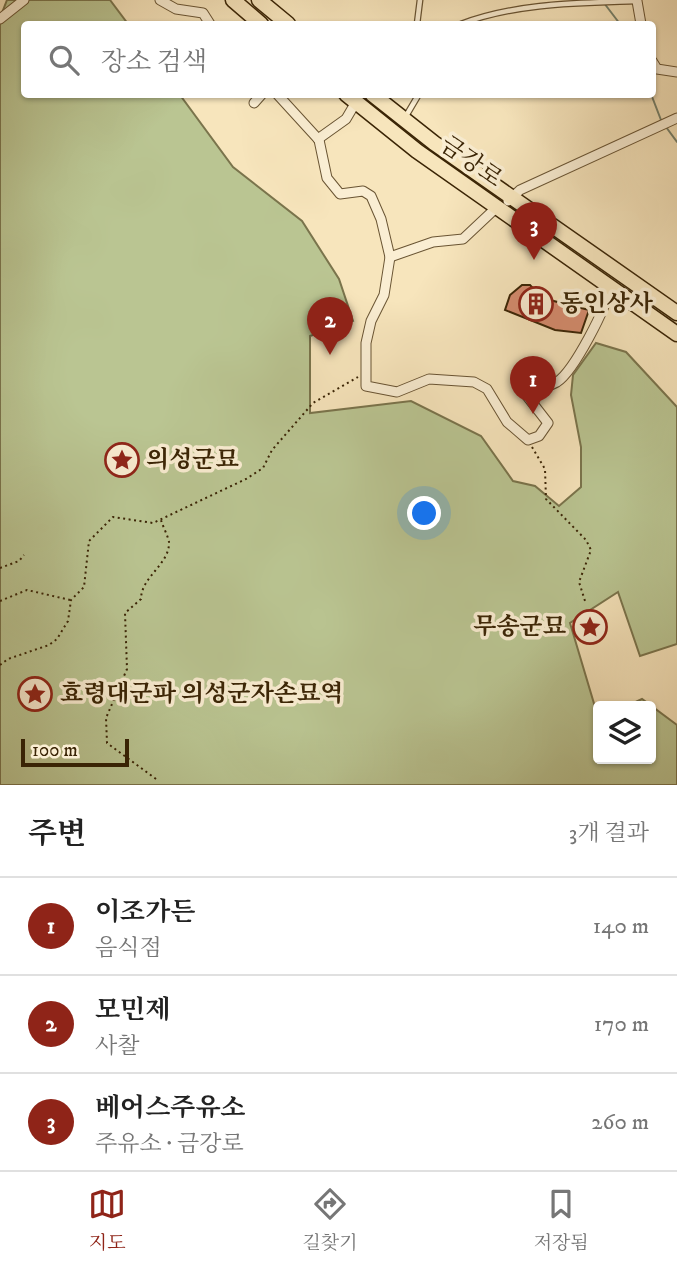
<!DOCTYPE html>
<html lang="ko">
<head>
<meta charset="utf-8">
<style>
	body { margin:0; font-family:"IM FELL DW Pica","Noto Serif KR",serif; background:#f6f6f6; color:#222 }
	.controls { position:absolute; right:21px; bottom:21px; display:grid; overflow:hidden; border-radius:7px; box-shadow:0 2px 5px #0004 }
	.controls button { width:63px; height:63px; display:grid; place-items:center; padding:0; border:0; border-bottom:2px solid #e0e0e0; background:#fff; color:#222; font:35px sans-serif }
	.scale { position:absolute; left:21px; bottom:18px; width:108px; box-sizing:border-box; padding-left:7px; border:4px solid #3a2405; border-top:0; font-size:19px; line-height:24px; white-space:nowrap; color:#3a2405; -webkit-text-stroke:5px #faeed3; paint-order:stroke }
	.you { position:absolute; left:425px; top:514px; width:24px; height:24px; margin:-18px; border:5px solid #fff; border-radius:50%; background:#1a73e8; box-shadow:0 0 0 10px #1a73e833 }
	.badge { display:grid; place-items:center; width:46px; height:46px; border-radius:50%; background:#8f2418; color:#fff; font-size:23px; font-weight:700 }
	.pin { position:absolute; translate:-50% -58px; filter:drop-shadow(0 2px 4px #0008) }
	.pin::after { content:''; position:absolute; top:37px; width:24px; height:21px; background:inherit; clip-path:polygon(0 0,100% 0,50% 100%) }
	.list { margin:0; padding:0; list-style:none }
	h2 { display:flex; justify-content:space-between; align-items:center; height:91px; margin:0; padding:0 28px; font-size:30px }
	h2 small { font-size:23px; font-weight:400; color:#767676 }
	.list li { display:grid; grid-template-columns:46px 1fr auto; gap:21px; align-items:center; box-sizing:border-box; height:98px; padding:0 28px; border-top:2px solid #e0e0e0 }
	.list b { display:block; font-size:26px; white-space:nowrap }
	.list p { margin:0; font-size:23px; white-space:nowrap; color:#767676 }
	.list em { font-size:23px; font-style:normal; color:#767676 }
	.icon { flex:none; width:38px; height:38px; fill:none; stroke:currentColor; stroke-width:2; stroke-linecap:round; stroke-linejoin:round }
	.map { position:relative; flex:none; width:677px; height:785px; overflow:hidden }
	.search { position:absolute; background:#fff; box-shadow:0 2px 5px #0004; left:21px; right:21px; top:21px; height:77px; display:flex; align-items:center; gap:18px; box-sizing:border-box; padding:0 24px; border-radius:7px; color:#767676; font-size:26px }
	.sheet { height:385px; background:#fff }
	nav { display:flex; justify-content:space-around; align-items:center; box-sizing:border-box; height:98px; border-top:2px solid #e0e0e0; background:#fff; font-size:19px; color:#767676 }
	nav a { display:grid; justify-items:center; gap:4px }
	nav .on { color:#8f2418 }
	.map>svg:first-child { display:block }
	.green { fill:#bac592; stroke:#7a744c; stroke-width:2 }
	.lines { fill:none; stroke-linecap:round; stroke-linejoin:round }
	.stream { stroke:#75816c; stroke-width:2 }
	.building { fill:#d68c6f; stroke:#3a2405; stroke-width:2 }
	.lane-casing { stroke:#695433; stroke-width:7 }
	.street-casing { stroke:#695433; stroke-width:11 }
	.primary-casing { stroke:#3a2405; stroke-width:17 }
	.path { stroke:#3a2405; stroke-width:2; stroke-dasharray:2 3.5; stroke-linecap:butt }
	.lane { stroke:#faeed3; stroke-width:4.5 }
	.street { stroke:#faeed3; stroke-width:9 }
	.primary { stroke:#f7e5bc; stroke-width:14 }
	.labels { text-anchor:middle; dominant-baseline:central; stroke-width:7; stroke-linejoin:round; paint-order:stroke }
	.street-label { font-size:24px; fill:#3a2405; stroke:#faeed3 }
	.poi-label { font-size:24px; font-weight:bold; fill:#3a2405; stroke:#faeed3; text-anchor:start }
</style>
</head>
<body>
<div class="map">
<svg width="677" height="785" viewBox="0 0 677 785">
	<rect width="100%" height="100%" fill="#f7e5bc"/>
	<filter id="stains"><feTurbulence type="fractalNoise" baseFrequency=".00286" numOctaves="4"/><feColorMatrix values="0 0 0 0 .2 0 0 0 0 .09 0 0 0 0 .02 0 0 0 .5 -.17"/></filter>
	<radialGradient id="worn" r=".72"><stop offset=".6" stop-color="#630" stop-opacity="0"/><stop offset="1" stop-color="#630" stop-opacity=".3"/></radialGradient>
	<path class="green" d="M7,0H110L128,24H24V94L180,95L233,167L302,221L339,279L353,321L310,336V413L411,401L481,436L513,481L535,486L559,506L581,487V447L571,395L573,375L596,343L626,352L677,407V644L640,656L618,592L570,623L598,717V759H651V706H627L642,699L677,725V785H0V18Z"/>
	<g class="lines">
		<g class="stream">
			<path d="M604,3L620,24"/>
			<path d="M651,94L661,120"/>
			<path d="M666,127L677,142"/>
		</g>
	</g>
	<path class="building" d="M522,285H530L542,298L589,310L581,333L555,330L505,310L510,295Z"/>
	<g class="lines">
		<g class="lane-casing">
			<g id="lane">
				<path d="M417,24L420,0"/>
				<path d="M461,24C516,3 578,3 636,1"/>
				<path d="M406,116L419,94"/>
			</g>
		</g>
		<g class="street-casing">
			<g id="street">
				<path d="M160,0L176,9L203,13L210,24"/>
				<path d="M637,1L641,24"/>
				<path d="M0,19L24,0"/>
				<path d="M652,61L657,69L677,72"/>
				<path d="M277,94L319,140L327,178L340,194L363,191L371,196L381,219L390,257L384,295L371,321L366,343V386L397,392L429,379L474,382L487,389L507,422L528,440L539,436L548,423L527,396C537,390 547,387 557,382C574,371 607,307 610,287"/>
				<path d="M254,103L262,94"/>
				<path d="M318,139L346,119L356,102"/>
				<path d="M508,201L520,190L677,118"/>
				<path d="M390,257L433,242L463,239L497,207"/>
			</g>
		</g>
		<g class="primary-casing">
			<g id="primary">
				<path d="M233,0L261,24"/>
				<path d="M259,0L288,24"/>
				<path d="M346,94L417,151L677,334"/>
				<path d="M372,94L434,143L677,313"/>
			</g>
		</g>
		<g class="path">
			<path d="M532,447L545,469L546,499L586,540L591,550L579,582L586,604"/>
			<path d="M0,568L19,561L24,555"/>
			<path d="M0,601L27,590L70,600"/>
			<path d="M0,665L8,659L49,645L57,639L68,621L71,600L84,587L89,541L113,517L153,523L246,479L263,468L272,450L313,403L358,377"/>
			<path d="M156,779L107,743L106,718L127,669L125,613L141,599C141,577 170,564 169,542C168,536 163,527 161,520"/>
		</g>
		<use href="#lane" class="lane"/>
		<use href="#street" class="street"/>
		<use href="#primary" class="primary"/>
	</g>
	<defs>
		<g id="building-ring" transform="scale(1.75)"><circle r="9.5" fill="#faeed3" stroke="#8f2418" stroke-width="1.5"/><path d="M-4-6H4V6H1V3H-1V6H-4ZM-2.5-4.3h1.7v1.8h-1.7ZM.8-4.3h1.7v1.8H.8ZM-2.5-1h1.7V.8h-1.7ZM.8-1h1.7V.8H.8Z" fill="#8f2418"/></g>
		<g id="sight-ring" transform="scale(1.75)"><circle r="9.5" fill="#faeed3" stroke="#8f2418" stroke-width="1.5"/><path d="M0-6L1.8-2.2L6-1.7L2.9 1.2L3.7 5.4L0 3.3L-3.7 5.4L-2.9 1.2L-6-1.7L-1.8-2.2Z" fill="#8f2418"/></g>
	</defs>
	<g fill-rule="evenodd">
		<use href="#building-ring" x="536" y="304"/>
		<use href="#sight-ring" x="122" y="460"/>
		<use href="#sight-ring" x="590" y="627"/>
		<use href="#sight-ring" x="35" y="694"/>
	</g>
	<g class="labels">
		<g class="street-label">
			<text transform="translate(471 162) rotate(35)">금강로</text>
		</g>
		<g class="poi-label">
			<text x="560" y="304">동인상사</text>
			<text x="146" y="460">의성군묘</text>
			<text x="566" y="627" text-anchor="end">무송군묘</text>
			<text x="60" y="694">효령대군파 의성군자손묘역</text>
		</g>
	</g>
	<rect width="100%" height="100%" filter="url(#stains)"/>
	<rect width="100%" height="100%" fill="url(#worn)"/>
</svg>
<div class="controls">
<button><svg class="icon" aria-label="layers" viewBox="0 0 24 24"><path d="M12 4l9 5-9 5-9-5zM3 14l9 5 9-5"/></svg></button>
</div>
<div class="scale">100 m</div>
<div class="you"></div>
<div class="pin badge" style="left:533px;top:414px">1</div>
<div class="pin badge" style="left:330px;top:355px">2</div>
<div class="pin badge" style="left:534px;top:260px">3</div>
<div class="search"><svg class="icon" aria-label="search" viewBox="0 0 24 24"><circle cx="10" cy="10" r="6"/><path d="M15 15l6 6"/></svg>장소 검색</div>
</div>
<section class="sheet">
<h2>주변<small>3개 결과</small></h2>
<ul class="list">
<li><span class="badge">1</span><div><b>이조가든</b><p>음식점</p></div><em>140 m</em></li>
<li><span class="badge">2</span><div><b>모민제</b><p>사찰</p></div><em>170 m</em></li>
<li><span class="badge">3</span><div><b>베어스주유소</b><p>주유소 · 금강로</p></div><em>260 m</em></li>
</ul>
</section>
<nav>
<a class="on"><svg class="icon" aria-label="map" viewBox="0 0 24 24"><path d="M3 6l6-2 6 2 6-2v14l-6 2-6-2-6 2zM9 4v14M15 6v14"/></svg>지도</a>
<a><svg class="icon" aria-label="directions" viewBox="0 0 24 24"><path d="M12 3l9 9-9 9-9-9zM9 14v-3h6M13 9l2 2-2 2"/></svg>길찾기</a>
<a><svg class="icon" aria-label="saved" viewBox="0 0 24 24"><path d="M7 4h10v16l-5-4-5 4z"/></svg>저장됨</a>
</nav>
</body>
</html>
